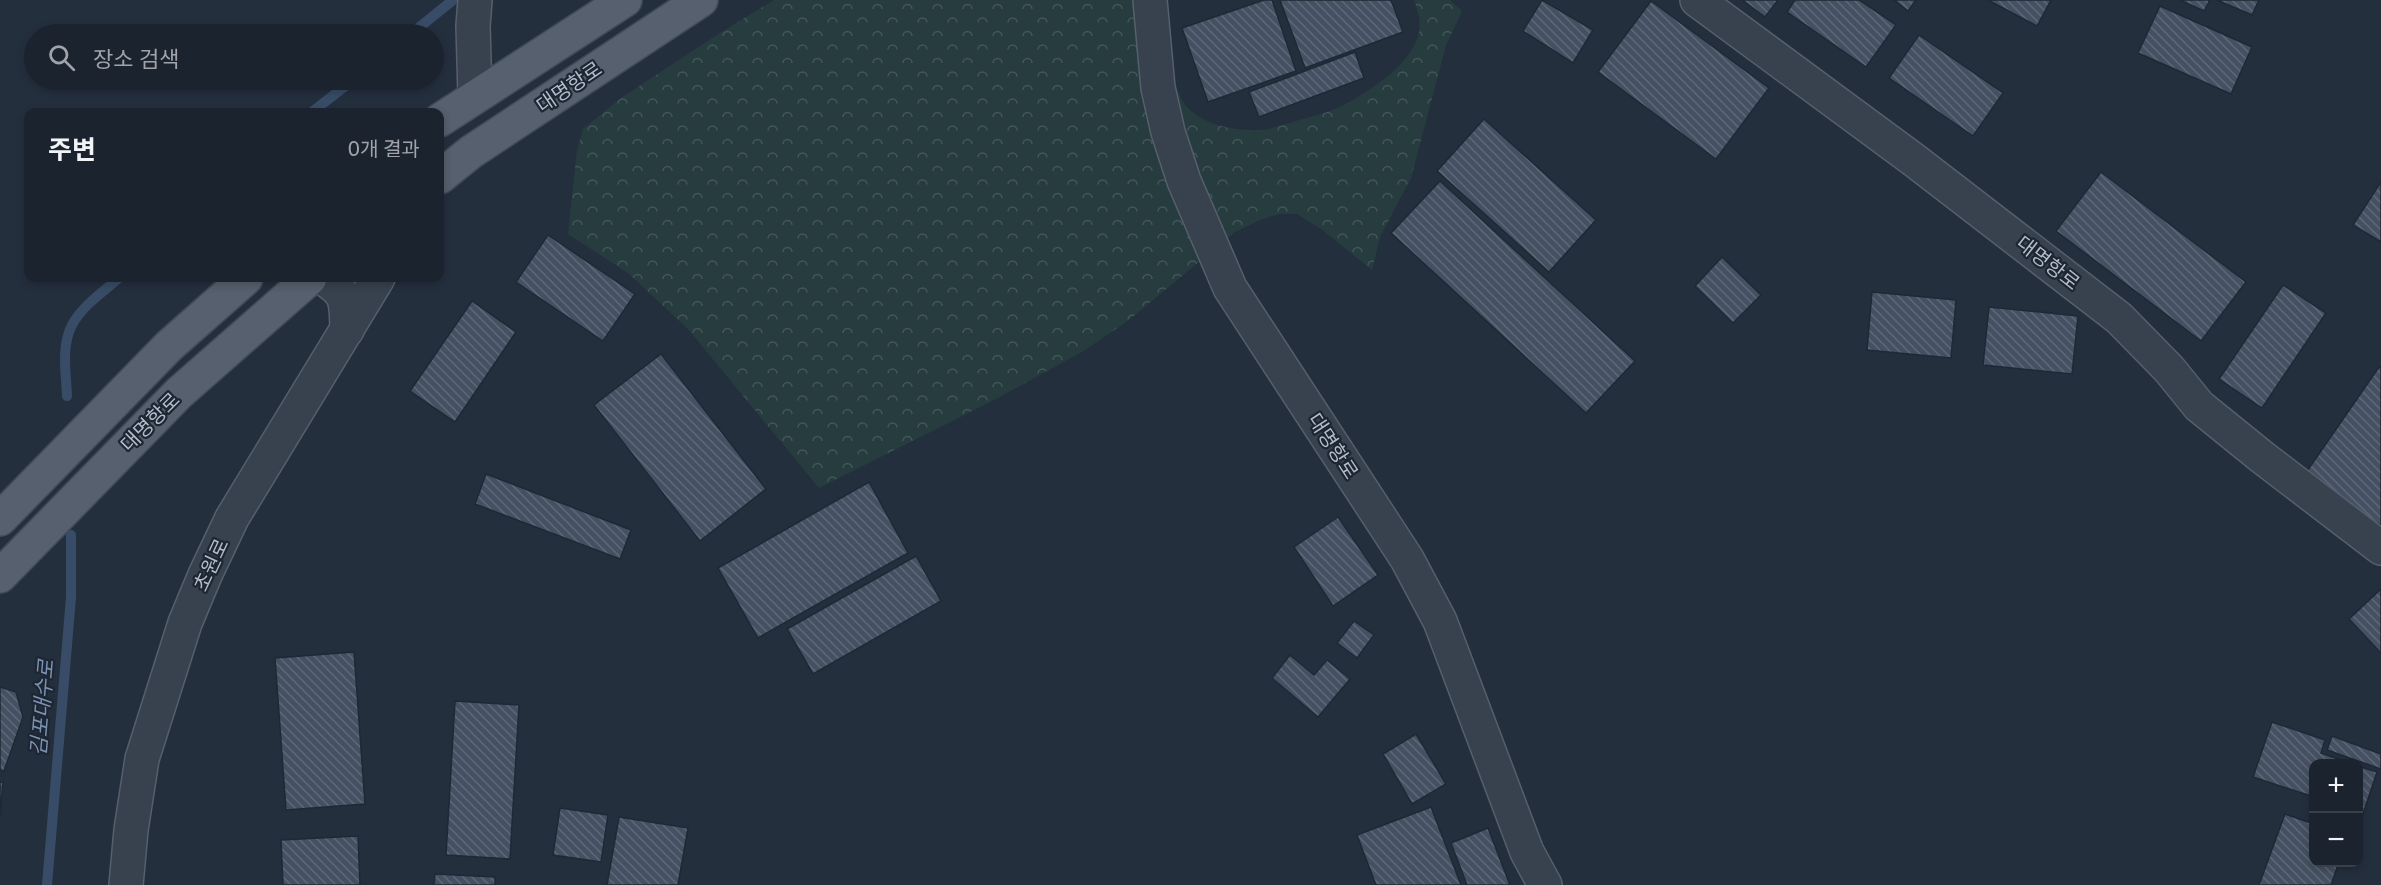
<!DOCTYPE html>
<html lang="ko">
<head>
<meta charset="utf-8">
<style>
	body { margin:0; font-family:"Public Sans","Noto Sans KR",sans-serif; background:#282f3a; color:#f1f3f6 }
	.controls { position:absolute; right:18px; bottom:18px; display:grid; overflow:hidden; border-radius:12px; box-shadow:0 3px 9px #0003 }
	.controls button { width:54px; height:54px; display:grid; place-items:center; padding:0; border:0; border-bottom:2px solid #39404a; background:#1b232e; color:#f1f3f6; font:30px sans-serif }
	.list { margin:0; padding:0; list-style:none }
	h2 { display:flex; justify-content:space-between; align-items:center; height:78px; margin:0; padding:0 24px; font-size:26px }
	h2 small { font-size:20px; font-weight:400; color:#a0a4aa }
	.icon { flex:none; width:33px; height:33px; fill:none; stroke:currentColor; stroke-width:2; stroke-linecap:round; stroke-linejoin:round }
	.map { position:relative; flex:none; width:2381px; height:885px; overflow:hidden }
	.search { position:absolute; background:#1b232e; box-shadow:0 3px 9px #0003; left:24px; top:24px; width:420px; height:66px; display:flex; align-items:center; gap:15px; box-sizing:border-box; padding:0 21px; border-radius:33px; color:#a0a4aa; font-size:22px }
	.panel { position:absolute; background:#1b232e; box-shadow:0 3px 9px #0003; left:24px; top:108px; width:420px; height:174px; border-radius:12px }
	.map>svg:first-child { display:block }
	.forest { fill:url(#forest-crowns) }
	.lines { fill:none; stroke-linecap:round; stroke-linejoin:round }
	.stream { stroke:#394c67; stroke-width:10 }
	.building { fill:url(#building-back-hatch); stroke:#1f2835; stroke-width:1.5 }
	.minor-casing { stroke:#565f6c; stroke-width:36 }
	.major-casing { stroke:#414a57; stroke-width:36 }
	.minor { stroke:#38414e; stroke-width:33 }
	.major { stroke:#56606e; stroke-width:33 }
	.labels { text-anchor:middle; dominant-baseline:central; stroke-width:4.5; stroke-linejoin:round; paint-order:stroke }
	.street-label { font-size:20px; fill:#b4bcc9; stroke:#1d2633 }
	.water-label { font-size:21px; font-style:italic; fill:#7c92b1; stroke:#1d2633 }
</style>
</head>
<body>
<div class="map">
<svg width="2381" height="885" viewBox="0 0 2381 885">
	<defs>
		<pattern id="forest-crowns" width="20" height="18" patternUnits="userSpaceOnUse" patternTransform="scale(1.5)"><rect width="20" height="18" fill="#263c3f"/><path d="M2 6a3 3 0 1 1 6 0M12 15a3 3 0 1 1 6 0" fill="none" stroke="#435659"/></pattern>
		<pattern id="building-back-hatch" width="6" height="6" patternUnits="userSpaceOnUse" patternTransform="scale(1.5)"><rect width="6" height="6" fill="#455162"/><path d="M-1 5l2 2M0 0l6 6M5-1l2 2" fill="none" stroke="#5d6877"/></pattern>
	</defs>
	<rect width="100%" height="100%" fill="#242f3e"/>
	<path class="forest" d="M774,0H1161C1162,22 1172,91 1186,106C1205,127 1237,131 1263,130C1272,129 1281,125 1290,123C1308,117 1329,113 1346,104C1372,89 1409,66 1418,36C1422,24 1418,11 1414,0H1450L1462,11L1446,45L1411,178L1380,237L1372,270L1321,229L1297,214H1279L1260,220L1235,232L1129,320L1082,352L994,400L819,488L688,329L628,273L568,234L577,150L583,129L621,98L720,33Z"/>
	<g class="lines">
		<g class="stream">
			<path d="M411,34L453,0"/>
			<path d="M312,112L353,80"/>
			<path d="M67,396C66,373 61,346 72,325C82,306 104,291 119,278"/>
			<path d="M47,885L71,597V535"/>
		</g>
	</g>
	<g class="building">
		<path d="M1264,0H1272L1296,71L1208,102L1182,28Z"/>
		<path d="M1280,0H1391L1403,32L1305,68Z"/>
		<path d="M1542,0L1593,30L1573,63L1523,31Z"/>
		<path d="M1742,0H1778L1765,17Z"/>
		<path d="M1795,0H1859L1896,25L1866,67L1787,12Z"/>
		<path d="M1894,0H1916L1908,11Z"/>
		<path d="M1988,0H2051L2037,26Z"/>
		<path d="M2180,0H2210L2204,11Z"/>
		<path d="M2217,0H2259L2252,15Z"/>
		<path d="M1651,1L1769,88L1716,159L1598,72Z"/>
		<path d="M2160,6L2252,47L2231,94L2138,53Z"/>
		<path d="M1919,35L2003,93L1973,136L1889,78Z"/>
		<path d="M1355,52L1364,78L1259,117L1249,92Z"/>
		<path d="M1484,119L1596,220L1549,272L1437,171Z"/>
		<path d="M2101,172L2246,282L2201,341L2056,231Z"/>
		<path d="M1440,181L1635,361L1586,413L1391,233Z"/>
		<path d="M2381,182V242L2353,225Z"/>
		<path d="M548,235L635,294L603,341L516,282Z"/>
		<path d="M1722,257L1761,295L1733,323L1695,286Z"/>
		<path d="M2283,285L2326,313L2262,408L2219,379Z"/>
		<path d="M1872,292L1956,300L1951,358L1867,350Z"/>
		<path d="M472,301L516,332L455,422L410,391Z"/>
		<path d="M1989,307L2078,316L2072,374L1983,365Z"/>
		<path d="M661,354L766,489L700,541L594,405Z"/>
		<path d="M2379,367L2381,368V526L2305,474Z"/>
		<path d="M486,474L631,530L620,559L475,504Z"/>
		<path d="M869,482L908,553L758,638L718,568Z"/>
		<path d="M1338,517L1378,575L1333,606L1294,547Z"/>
		<path d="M916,556L941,601L813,674L787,629Z"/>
		<path d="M2381,589V653L2349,619Z"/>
		<path d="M1354,621L1374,635L1357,658L1337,643Z"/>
		<path d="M354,652L365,804L286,810L275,658Z"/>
		<path d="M1290,655L1314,675L1327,660L1350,679L1318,717L1272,678Z"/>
		<path d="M0,687L16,692L23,717L4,771L0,770Z"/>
		<path d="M455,701L519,705L510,859L446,855Z"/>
		<path d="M2272,722L2325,740L2321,753L2352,764H2314V797L2253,777Z"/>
		<path d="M1416,734L1446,784L1412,804L1383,754Z"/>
		<path d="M2332,736L2381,754V769L2327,750Z"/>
		<path d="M2358,766L2377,772L2363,814L2358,812Z"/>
		<path d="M0,782H3L0,817Z"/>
		<path d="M1431,807L1461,885H1376L1357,835Z"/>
		<path d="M560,808L608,815L601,862L553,855Z"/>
		<path d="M2285,814L2314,824V862H2339L2331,885H2259Z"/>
		<path d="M619,817L688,828L678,885H607Z"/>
		<path d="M1488,828L1510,885H1467L1451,843Z"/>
		<path d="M358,836L360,885H283L281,840Z"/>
		<path d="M435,874L495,877V885H434Z"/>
	</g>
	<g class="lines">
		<g class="minor-casing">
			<g id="minor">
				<path d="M1150,0L1158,88L1168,132L1184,181L1230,288L1407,559L1440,621L1527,852L1545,885"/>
				<path d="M1697,0L1914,160L2119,318L2169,369L2199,406L2262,457L2381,548"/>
				<path d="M475,96L473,26L475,0"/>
				<path d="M323,278C348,294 346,300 347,330"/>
				<path d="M126,885L131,830L142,759L185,623L205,575L232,518L378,278"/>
			</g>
		</g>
		<g class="major-casing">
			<g id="major">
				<path d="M440,120L625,0"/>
				<path d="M440,177L471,152L701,0"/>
				<path d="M0,519L169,346L246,278"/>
				<path d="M0,576L179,393L310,278"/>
			</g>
		</g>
		<use href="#minor" class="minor"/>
		<use href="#major" class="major"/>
	</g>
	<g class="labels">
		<g class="street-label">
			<text transform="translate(569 87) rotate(-34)">대명항로</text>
			<text transform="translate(2048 263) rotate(38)">대명항로</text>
			<text transform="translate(150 422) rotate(-45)">대명항로</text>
			<text transform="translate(1333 446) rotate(57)">대명항로</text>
			<text transform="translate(211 565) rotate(-65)">초원로</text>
		</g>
		<g class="water-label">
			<text transform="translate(42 708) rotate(-85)">김포대수로</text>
		</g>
	</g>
</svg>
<div class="controls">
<button>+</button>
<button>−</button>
</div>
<div class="search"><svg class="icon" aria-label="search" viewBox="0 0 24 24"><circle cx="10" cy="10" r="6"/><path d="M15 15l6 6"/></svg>장소 검색</div>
<section class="panel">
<h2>주변<small>0개 결과</small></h2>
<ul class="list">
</ul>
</section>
</div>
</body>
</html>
